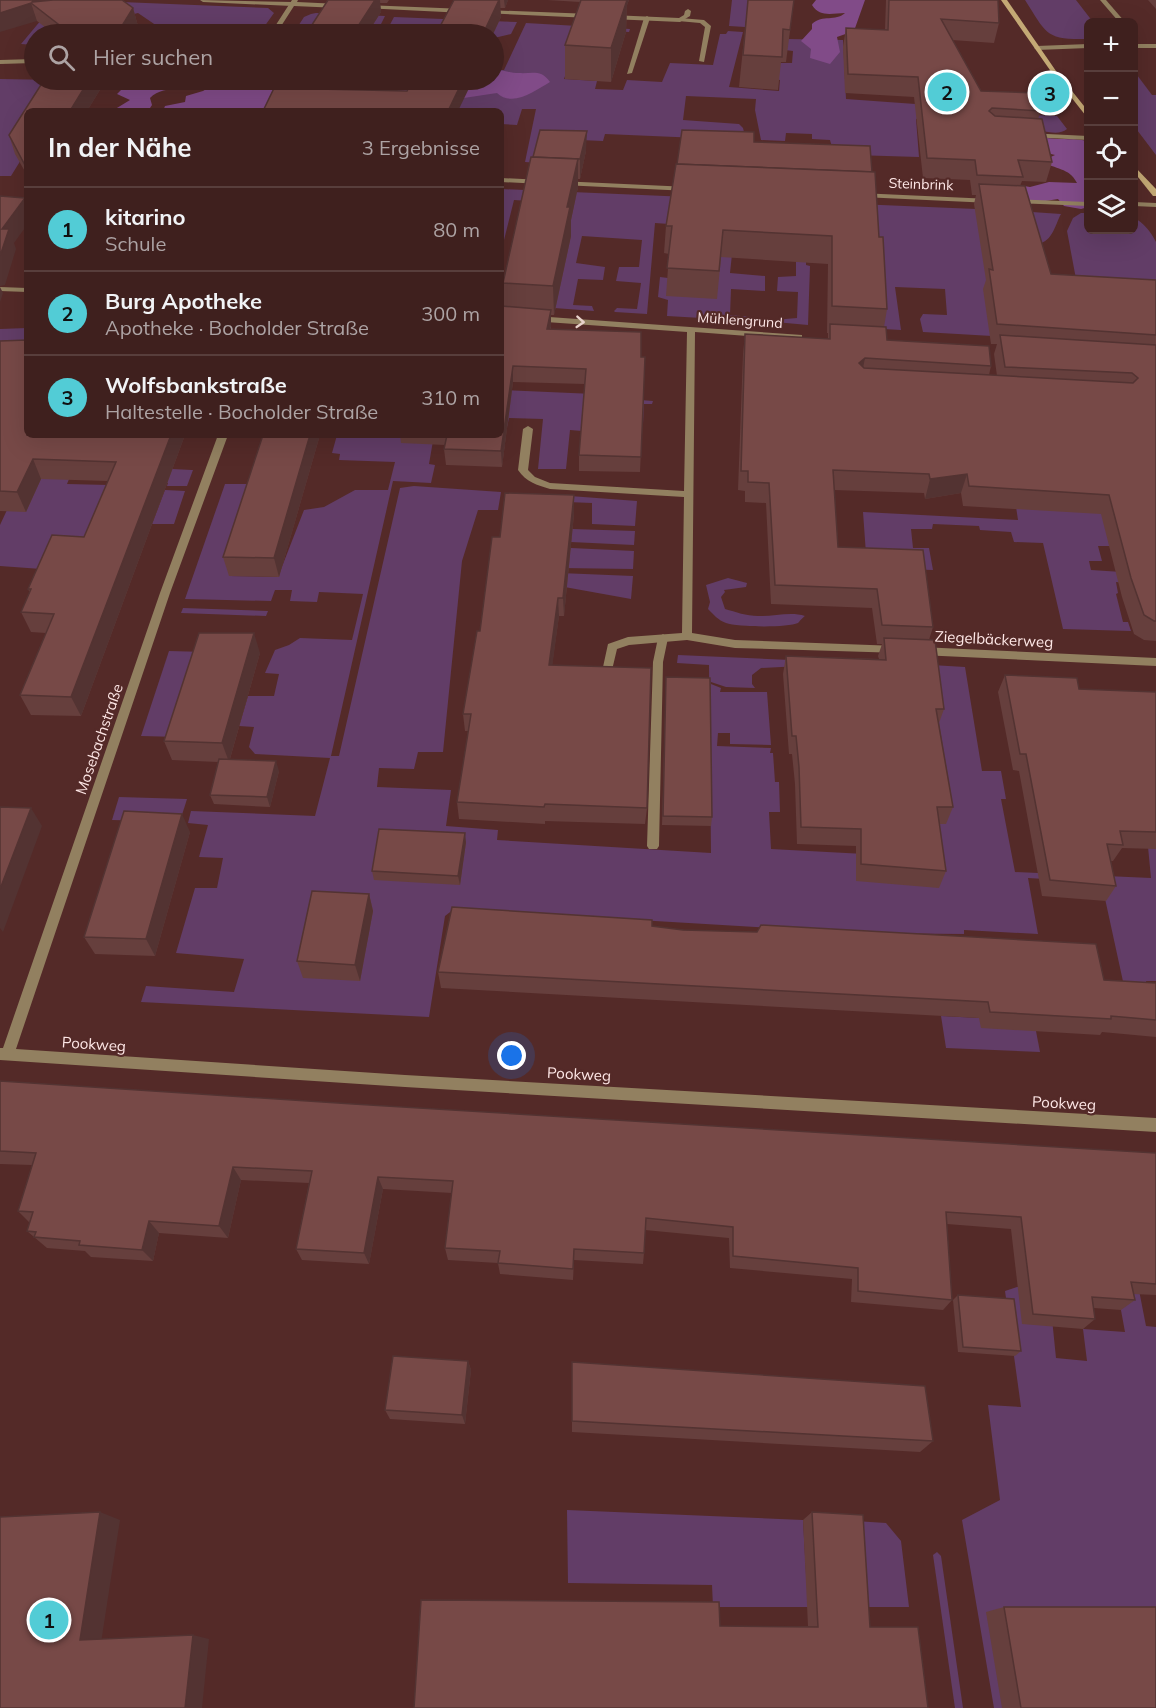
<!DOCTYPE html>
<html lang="de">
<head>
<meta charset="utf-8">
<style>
	body { margin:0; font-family:Mulish,sans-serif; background:#462827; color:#f1f3f6 }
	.controls { position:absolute; right:18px; top:18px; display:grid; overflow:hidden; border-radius:9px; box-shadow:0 6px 24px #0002 }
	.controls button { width:54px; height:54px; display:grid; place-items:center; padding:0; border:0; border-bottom:2px solid #583e3c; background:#3f201e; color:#f1f3f6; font:30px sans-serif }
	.you { position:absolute; left:512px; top:1056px; width:21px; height:21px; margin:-15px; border:4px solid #fff; border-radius:50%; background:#1a73e8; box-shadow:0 0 0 9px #1a73e833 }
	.badge { display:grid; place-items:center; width:39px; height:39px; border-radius:50%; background:#52ccd6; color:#111; font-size:20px; font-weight:700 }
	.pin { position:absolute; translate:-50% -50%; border:3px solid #fff; box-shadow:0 2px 6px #0006 }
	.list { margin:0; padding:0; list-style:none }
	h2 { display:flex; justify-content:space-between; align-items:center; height:78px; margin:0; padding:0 24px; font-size:26px }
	h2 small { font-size:20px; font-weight:400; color:#ada3a4 }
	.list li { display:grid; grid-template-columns:39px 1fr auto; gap:18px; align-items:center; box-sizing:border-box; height:84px; padding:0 24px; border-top:2px solid #583e3c }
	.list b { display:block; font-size:22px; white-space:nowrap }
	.list p { margin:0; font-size:20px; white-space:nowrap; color:#ada3a4 }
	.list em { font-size:20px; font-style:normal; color:#ada3a4 }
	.icon { flex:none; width:33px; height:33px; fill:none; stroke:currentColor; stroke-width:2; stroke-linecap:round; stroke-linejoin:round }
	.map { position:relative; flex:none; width:1156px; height:1708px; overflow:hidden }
	.search { position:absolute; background:#3f201e; box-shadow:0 6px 24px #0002; left:24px; top:24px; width:480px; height:66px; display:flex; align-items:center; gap:15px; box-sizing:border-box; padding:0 21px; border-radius:33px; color:#ada3a4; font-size:22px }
	.panel { position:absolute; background:#3f201e; box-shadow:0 6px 24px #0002; left:24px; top:108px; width:480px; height:330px; border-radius:9px }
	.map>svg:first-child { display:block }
	.green { fill:#623d67 }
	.forest { fill:#814b88 }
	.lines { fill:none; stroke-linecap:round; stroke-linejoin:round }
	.lane { fill:#928060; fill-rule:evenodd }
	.street { fill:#928060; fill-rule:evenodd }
	.secondary { fill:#c4a975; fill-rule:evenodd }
	.wall { fill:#663f3d }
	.shaded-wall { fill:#533332 }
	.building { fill:#774947; stroke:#533332; stroke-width:1.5 }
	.oneway { stroke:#e8d2cb }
	.labels { text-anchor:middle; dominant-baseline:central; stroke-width:4.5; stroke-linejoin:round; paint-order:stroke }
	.far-street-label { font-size:14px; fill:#fee7e6; stroke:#542a28 }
	.street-label { font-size:15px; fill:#fee7e6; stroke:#542a28 }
</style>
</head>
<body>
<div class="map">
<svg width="1156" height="1708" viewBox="0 0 1156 1708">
	<rect width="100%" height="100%" fill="#542a28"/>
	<g class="green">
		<path d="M732,0H749L745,27L729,26Z"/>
		<path d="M1025,0H1076L1093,22H1088V39C1045,40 1047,34 1025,0Z"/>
		<path d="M97,1L268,8L274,13L259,34H151L160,28L138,13L54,34H34V45L21,44L47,13Z"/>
		<path d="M311,14L316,13L385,16L379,28L363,31L361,34H293L304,17Z"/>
		<path d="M394,17L517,22L511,34L494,38V34H385Z"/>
		<path d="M526,23L630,29L629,32L582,29L564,79L597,81L595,89L623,90L627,80L662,82L670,63L713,65L720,34H726L728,31L743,32L729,87L779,91L780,80L775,79L777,63H792L793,51L785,50L787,39L843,40L846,99L957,107L916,119L919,157L853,155L832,147L830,140L812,139V134L786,133L785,141L761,140L755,110L756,99L686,96L683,120L739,124L743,128L746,140L605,134L603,141L558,139L552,164L525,162L536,109H522L517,125L501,124V111H247L264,80H494V70H504Z"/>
		<path d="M1134,71L1152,95H1156V155L1134,126Z"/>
		<path d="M0,79L56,80L27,111V150L11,176H0Z"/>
		<path d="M1036,115L1057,116L1067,129C1060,135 1050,132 1041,131Z"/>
		<path d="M501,189L1021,211L1027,338L923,332L920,319L923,314L947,315L945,289L895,287L901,330L830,326L878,265L806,262V265L810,266L808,325L775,322L774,320L797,318L798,292L777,291L778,277L796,276V249L733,245L730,273L765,276V291L731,289L730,315L752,317L753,321L667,316L668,300L658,297L660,277L668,278L717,298L669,224L655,223L647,314L615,312L614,311L617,308L637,309L641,283L616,281L619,267H639L642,240L582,236L576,263L605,267L603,280L578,279L573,305L592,306L594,311L541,307L565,245L574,204L514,200L501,252Z"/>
		<path d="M1032,212L1061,214C1055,225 1053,241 1038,244Z"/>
		<path d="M1081,213H1088V230H1134V218C1143,222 1151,232 1156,242V300L1079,295L1067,231L1073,218Z"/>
		<path d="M27,328V353L0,354V329Z"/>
		<path d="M501,390L640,396V400L653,401L652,404H644L643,424L583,422L582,431L570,430L566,469H538L543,419L509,418L507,427Z"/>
		<path d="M337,435H434L429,464L435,465L431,483L393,481L331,756H339L400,488L414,486L501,492L498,510H478L462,561L443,752H418L414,769L379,768L377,787L451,790L446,826L498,830L497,840L711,853L709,665L677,663L678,655L860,663L761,668L752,675V684L755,688L726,687L711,682V684L721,688L720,692H767L771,745L730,744V733H718L717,746L771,748L770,753H773L775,782H779L780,812H769L771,849L921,857L898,663L965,667L982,771H1001L1006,799H1001L1015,872L1151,878L1146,826L1156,734V981H1146L1152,1010L1129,1009L1104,894L1079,881L1028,878L1038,934L964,930V934L856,933L454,909L445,916L429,1017L141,1002L146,986L234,992L244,959L176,953L195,888H217L223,858L199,857L208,825L188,823L191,811L315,816L330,758L255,754L249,747L254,727L239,726L248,696H274L279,674L265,673L275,650L289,645L300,638L352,640L363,594L319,592L317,602L290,601L292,590H275L271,601L185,599L225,484H257L230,576L278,577L304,510L324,507L355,490H388L395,462L339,460L340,454L332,453Z"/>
		<path d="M27,467L73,469L67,484L109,485L112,509L55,570L0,566V525Z"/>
		<path d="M132,467L192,470H193L187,486H167L168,483L126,482Z"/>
		<path d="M165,490L185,491L174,524H152Z"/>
		<path d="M543,494L637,501L635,526L592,524V503L543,501Z"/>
		<path d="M1015,500L1148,517L1113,546H1098L1102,561H1089L1091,570L1122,572L1125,583L1116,582L1118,593L1116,594L1123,622H1128L1131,631L1063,629L1043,543L1014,542L1011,532L980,530L979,526L933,524L932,529H911L913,548H929L933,570L867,568L863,512L1018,520Z"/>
		<path d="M572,529L635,531L634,545L571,542Z"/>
		<path d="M571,548L634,551L633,569L561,568Z"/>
		<path d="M560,573L633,576L631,599L559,586Z"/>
		<path d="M728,578L747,583L746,587L724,590L725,592L721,597L725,609C736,612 746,616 758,616C773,617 790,611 805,616C803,617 799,622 798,623C787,628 737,627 726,623C718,620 714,615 708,609L710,602L706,585Z"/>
		<path d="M183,608L268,611L266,616L181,613Z"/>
		<path d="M169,651L206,652L179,737L141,736Z"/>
		<path d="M119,797L187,799L181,818L150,821L112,820Z"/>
		<path d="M941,1016L979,1018L1036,1031L1040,1052L946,1048Z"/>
		<path d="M1116,1283L1138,1285L1146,1326L1156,1327V1612L1002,1708H994L962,1520L1000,1500L988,1405L1021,1407L1005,1291L1017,1287L1049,1289L1056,1358L1087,1361L1083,1329L1125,1332Z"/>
		<path d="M567,1510L803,1520L806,1574L855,1521L886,1523L901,1541L909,1607H713L712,1585L568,1583Z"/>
		<path d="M937,1552L941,1556L963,1708H955L933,1555Z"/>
	</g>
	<g class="forest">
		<path d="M816,0H865L854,31L837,37L840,52L830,64L810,58L811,49L801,41L812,29V24C823,14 835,22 845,13C833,13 820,18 812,5Z"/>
		<path d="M494,69C502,70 510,73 519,73C532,74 541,69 550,82C536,90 513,108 497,93L457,99L408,95L391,88L332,87L265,111H163L165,106L185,102L186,96L203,91L221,80H242L236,83L234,90L251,88L259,80H467L477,82L494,80Z"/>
		<path d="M126,80H211C191,95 166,82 150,98L152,105L148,111H112L130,100L117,94L123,88Z"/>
		<path d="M1043,137C1057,141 1080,137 1088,142V207L1081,209L1064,206L1058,199L1027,204L1018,185L1030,187L1049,182L1077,183C1069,167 1055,170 1042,161L1055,155L1047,153Z"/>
	</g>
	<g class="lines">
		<g class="lane">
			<path d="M200,0L292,2L295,4L292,6L203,2Z"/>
			<path d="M1100,0H1106L1125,22H1119Z"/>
			<path d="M647,16L650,18L632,73L627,74L644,18Z"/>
			<path d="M680,18L704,20L711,26L704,62L699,61L705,27L700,23L678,21V19Z"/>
			<path d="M1088,44V48L1037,50L1034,48L1037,46Z"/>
			<rect x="1134" y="44" width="22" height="4"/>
			<path d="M1027,133L1088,136V140L1030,137L1026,135Z"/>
			<path d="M663,634L668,638L663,662L659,846L657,849H649L647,846L653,662L658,638Z"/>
		</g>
		<g class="street">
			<path d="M292,0H298L297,2L339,4L342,6L339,8L294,6L276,34H270Z"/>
			<path d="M365,5L465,9L468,11L465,13L363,8V6Z"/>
			<path d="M688,9L691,11L690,16L680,22L611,19L608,17L611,15L679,18L684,15L685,11Z"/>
			<path d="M485,10L591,14L594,16L591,18L483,13V11Z"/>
			<path d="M34,59V63L0,64V60Z"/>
			<path d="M501,178L542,180L546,182L542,184L501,182Z"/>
			<path d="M559,181L689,187L693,189L689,191L562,185H559Z"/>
			<path d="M859,193L991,199L995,201L991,203L862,197H859Z"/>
			<path d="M1012,199L1088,202V206L1015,203L1011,201Z"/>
			<path d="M1134,202L1156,203V207L1134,206Z"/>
			<path d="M0,287L27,288V292L0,291Z"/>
			<path d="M535,316L802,335V339L799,340L695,332L692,633L735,640L897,646L901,647L902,650L901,653L735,648L687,640L629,645L617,649L612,670H604L603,667L608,644L628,637L682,633L684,497L550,489C537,485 526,482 518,470L523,429L528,426L533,429L528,470L535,477L550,483L684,491L687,332L532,321V317Z"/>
			<path d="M218,435H228L170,593L16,1049L405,1075L1156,1118V1132L405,1087L0,1060V1048H3L160,593Z"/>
			<path d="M920,647L1156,658V666L920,655L915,651Z"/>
		</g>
		<g class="secondary">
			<path d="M1001,0H1007L1056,71L1088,111V117L1086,116L1052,73Z"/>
			<path d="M1134,166L1156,189V196H1153L1134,172Z"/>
		</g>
	</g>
	<g class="wall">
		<path d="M0,0L133,8L138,26L133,34H54L37,21Z"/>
		<path d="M328,0H389L387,3H380L381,12L367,34H306Z"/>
		<path d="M454,0H508L505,8H500L501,17L493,34H436Z"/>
		<path d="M547,0H629L627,5L626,32L611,82L565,79V45L580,2Z"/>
		<path d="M748,0H794L786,62H781L778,90L739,87Z"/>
		<path d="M886,0H998L999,23L994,43L952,40L981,91L1041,111L1038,119L1052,162L1046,182L1022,181L1020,186L1051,274L1156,280V641L1144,640L1134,634L1122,597L1101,514L963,506L961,493L925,499L924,493L834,490L838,547L933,627L929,640L944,709L939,723L953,807L946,824H939L946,871L939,888L856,881V846L797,844L795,784L792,754H789L783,674L786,656L879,659L878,656L882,644H877L872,608L771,604L766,503L745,502V491L738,490L743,354L745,334L828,339V333H827L828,264L721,257L717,299L666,296L669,254L664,253L666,226L754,142L879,237L887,309L884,327L887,340L991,366L989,375L997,376L994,354L997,344H991L983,289L986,280L974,204L976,195H972L970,180L923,178L914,97L845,93L843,47L846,28L885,30Z"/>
		<path d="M1148,0H1156V9Z"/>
		<path d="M44,80H106L87,111H27V175L15,154L9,135Z"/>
		<path d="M586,151L580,179H578V187L571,220V236L554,315H551V329L641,357H645L640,472L579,471V455L585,384L513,382L502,467L446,465L444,449L445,445L401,443L400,435H501L504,307L503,283L533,157Z"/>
		<path d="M0,341L27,435H185L81,716L31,715L20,695L46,633L31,632L21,612L30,593L28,589L84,537L108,481L41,479L26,512L0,511Z"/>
		<path d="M263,435H320L279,577L229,576L223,557Z"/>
		<path d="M574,495V514L564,616H559L552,665L647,808L645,824L545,821V824L459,819L457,802L468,731H465L463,714L480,631L500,537Z"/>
		<path d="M260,653L230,759L279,771L270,807L214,804L210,795L218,762L172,760L164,741Z"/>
		<path d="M1005,675L1079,689L1156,692V849L1122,848L1113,861H1111L1116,886L1106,901L1042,896L1019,771L1013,770L998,692Z"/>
		<path d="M666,677L712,817L711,826L662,825Z"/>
		<path d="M190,832L155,956L95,954L84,937Z"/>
		<path d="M466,842L460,885L374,880L372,871Z"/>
		<path d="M369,894L373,911L360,981L303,978L297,961Z"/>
		<path d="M652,926L1104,980L1156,983V1037L1102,1032L1100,1035L981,1028L979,1018L441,988L438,972Z"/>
		<path d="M0,1081L353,1104L1156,1153V1295L1133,1294L1135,1300L1121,1310L1094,1308L1095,1319L1083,1329L1022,1324L1011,1229L947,1224L952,1300L943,1310L851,1302L852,1279L730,1268L729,1238L645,1230L644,1253L643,1264L574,1260L573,1280L500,1274L498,1263L448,1260L445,1248L452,1193L383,1189L369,1264L302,1260L296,1249L309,1183L241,1180L228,1238L159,1233L153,1261L91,1257L85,1251L47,1248L27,1231L30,1223L18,1211L32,1165L0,1164Z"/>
		<path d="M958,1295L1021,1351L1015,1356L958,1352L953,1300Z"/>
		<path d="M468,1361L471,1370L465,1424L390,1419L385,1410Z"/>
		<path d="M572,1421L933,1441L920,1452L572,1432Z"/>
		<path d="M812,1512L863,1515L870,1627H918L928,1708H414L421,1600L719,1602L720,1626H808L803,1520Z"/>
		<path d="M1004,1607L1156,1708H1002L986,1612Z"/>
	</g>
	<g class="shaded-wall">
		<path d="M34,0H53L32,2Z"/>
		<path d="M375,0H380L381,12L367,34H353Z"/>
		<path d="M499,0H500L501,17L493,34H483Z"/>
		<path d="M504,0H508L505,8Z"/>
		<path d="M625,0H629L627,5L626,32L611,82V48Z"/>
		<path d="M31,3L37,21L0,32V13Z"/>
		<path d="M133,8L138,26L133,34H117Z"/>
		<path d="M89,80H106L87,111H70Z"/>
		<path d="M324,80H339L321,108L318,89Z"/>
		<path d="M463,80H473L458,111H448Z"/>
		<path d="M587,131L586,151L580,179V159Z"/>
		<path d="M578,159V187L571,220V236L554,315L553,286L567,207Z"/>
		<path d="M25,198L27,202V225L14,243L16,249L5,285L0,286V256L2,229Z"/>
		<path d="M0,287L3,293L0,302Z"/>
		<path d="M551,310V326L547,345V329Z"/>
		<path d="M865,358L861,378L859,363Z"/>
		<path d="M513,366V382L502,467L501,451Z"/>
		<path d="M171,435H185L81,716L71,697Z"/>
		<path d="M310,435H320L279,577L274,558Z"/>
		<path d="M33,459L41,479L26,512L17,492Z"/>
		<path d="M967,474L961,493L925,499L930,479Z"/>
		<path d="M574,495V514L564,616L563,598Z"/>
		<path d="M558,598L559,616L550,683L549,665Z"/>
		<path d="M254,633L260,653L229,762L222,743Z"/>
		<path d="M276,761L279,771L270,807L267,797Z"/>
		<path d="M31,808L42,826L3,932L0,928V889Z"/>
		<path d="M182,814L190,832L155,956L146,939Z"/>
		<path d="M465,833L466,842L460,885L458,876Z"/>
		<path d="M369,894L373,911L360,981L355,965Z"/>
		<path d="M233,1167L241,1180L228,1238L219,1226Z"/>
		<path d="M378,1177L383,1189L369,1264L364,1253Z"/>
		<path d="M149,1221L159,1233L153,1261L142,1250Z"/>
		<path d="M468,1361L471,1370L465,1424L462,1415Z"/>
		<path d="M100,1512L120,1520L101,1643L80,1640Z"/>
		<path d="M193,1635L209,1639L202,1708H185Z"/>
	</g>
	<g class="building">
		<path d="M0,0H34L32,2L53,0H122L133,8L117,34H71L31,3L0,13Z"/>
		<path d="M328,0H375L353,34H306Z"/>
		<path d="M454,0H499L483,34H436Z"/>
		<path d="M581,0H627L611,48L565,45Z"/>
		<path d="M748,0H794L790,30L783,29L782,57L743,55Z"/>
		<path d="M889,0H998L999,23L941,19L981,91L1036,93L1041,111L992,108L989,111L995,116L1042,119L1052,162L1018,160L1023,177L977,175L975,160L927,158L918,77L848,74L846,28L888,30Z"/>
		<path d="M44,80H89L70,111H27V169L9,135Z"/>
		<path d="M278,80H324L318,89L407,91L413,80H463L448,111H263Z"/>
		<path d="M540,130L587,131L580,159L533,157Z"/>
		<path d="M682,130L754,132V142L870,146L872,172L677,164Z"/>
		<path d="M531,157L578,159L567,207H570L553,286L503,283Z"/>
		<path d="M676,164L875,172L879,237H883L887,309L832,306V236L723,230L719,271L667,268L672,226H666Z"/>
		<path d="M979,184L1025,186L1051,274L1156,280V335L997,324L989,269L993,270Z"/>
		<path d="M0,196L25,198L2,229H9L0,256Z"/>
		<path d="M501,306L551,310L547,329L641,332V357H645L641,457L579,455L586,369L513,366L501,451L444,449L447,435H501Z"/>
		<path d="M830,324L886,327L887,340L989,346L991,366L865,358L859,363L864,368L1133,383L1138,378L1132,373L1005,367L1000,335L1156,345V621H1154L1144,615L1131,578L1109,495L969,486L967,474L930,479L929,474L833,470L838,547L923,550L933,627L882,625L877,589L775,585L769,483L748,482V471H741L745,334L830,339Z"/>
		<path d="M27,340V435H171L71,697L20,695L54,614L21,612L31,589H28L52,535L84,537L116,462L33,459L17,492L0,491V341Z"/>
		<path d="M263,435H310L274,558L223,557Z"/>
		<path d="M505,493L574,495L563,598H558L549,665L651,668L647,808L545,804L544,807L457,802L471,714H463L477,631H480L492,537H500Z"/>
		<path d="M199,633H254L222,743L164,741Z"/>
		<path d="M884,638L935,640L944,709H936L953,807H937L946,871L861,864V829L801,827L799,767L796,736H792L786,656L886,660Z"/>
		<path d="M1005,675L1077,678L1079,689L1156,692V832L1120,831L1123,845L1107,844L1116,886L1050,880L1026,754H1020Z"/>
		<path d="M666,677L710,678L712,817L663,816Z"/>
		<path d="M219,759L276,761L267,797L210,795Z"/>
		<path d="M0,807L31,808L0,889Z"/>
		<path d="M124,811L182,814L146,939L84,937Z"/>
		<path d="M379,829L465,833L458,876L372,871Z"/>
		<path d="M312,891L369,894L355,965L297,961Z"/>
		<path d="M452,907L652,920V926L683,930L757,932L761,925L1096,944L1104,980L1156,983V1020L1111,1016V1019L990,1012L988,1002L438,972Z"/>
		<path d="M0,1081L353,1104L1156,1153V1284L1131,1282L1135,1300L1092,1297L1095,1319L1033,1314L1021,1217L946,1212L952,1300L858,1291V1268L733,1256V1227L646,1218L644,1253L574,1249L573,1269L498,1263L500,1251L445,1248L453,1181L378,1177L364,1253L296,1249L312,1171L233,1167L219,1226L149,1221L142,1250L79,1245L80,1241L34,1237L36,1232L27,1231L33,1212L18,1211L36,1153L0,1151Z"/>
		<path d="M958,1295L1014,1299L1021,1351L963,1347Z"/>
		<path d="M393,1356L468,1361L462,1415L385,1410Z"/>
		<path d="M572,1362L925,1386L933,1441L572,1421Z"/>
		<path d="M100,1512L80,1640L193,1635L185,1708H0V1517Z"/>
		<path d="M812,1512L863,1515L870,1627H918L928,1708H414L421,1600L719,1602L720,1626L818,1627Z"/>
		<path d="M1004,1607H1156V1708H1021Z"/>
	</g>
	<defs><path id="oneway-chevron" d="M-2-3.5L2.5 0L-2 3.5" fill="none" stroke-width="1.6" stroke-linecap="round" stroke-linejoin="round" transform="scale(1.5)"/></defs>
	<use class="oneway" href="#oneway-chevron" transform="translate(580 322) rotate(4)"/>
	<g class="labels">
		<g class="far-street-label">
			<text transform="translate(921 184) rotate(2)">Steinbrink</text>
			<text transform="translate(740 320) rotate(4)">Mühlengrund</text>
		</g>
		<g class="street-label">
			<text transform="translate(994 639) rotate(3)">Ziegelbäckerweg</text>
			<text transform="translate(99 739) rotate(-71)">Mosebachstraße</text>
			<text transform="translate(94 1044) rotate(4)">Pookweg</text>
			<text transform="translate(579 1074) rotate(3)">Pookweg</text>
			<text transform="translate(1064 1103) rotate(3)">Pookweg</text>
		</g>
	</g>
</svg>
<div class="controls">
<button>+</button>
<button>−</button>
<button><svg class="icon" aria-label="locate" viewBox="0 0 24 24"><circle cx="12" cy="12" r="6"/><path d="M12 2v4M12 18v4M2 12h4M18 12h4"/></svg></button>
<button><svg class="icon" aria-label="layers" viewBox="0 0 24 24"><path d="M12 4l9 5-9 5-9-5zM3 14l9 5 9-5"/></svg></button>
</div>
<div class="you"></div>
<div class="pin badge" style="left:49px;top:1620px">1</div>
<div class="pin badge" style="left:947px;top:92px">2</div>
<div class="pin badge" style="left:1050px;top:93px">3</div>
<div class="search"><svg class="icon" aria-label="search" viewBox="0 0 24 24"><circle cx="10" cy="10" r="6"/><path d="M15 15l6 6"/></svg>Hier suchen</div>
<section class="panel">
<h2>In der Nähe<small>3 Ergebnisse</small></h2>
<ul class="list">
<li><span class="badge">1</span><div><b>kitarino</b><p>Schule</p></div><em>80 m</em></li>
<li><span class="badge">2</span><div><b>Burg Apotheke</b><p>Apotheke · Bocholder Straße</p></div><em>300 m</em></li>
<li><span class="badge">3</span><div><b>Wolfsbankstraße</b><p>Haltestelle · Bocholder Straße</p></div><em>310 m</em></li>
</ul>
</section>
</div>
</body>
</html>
